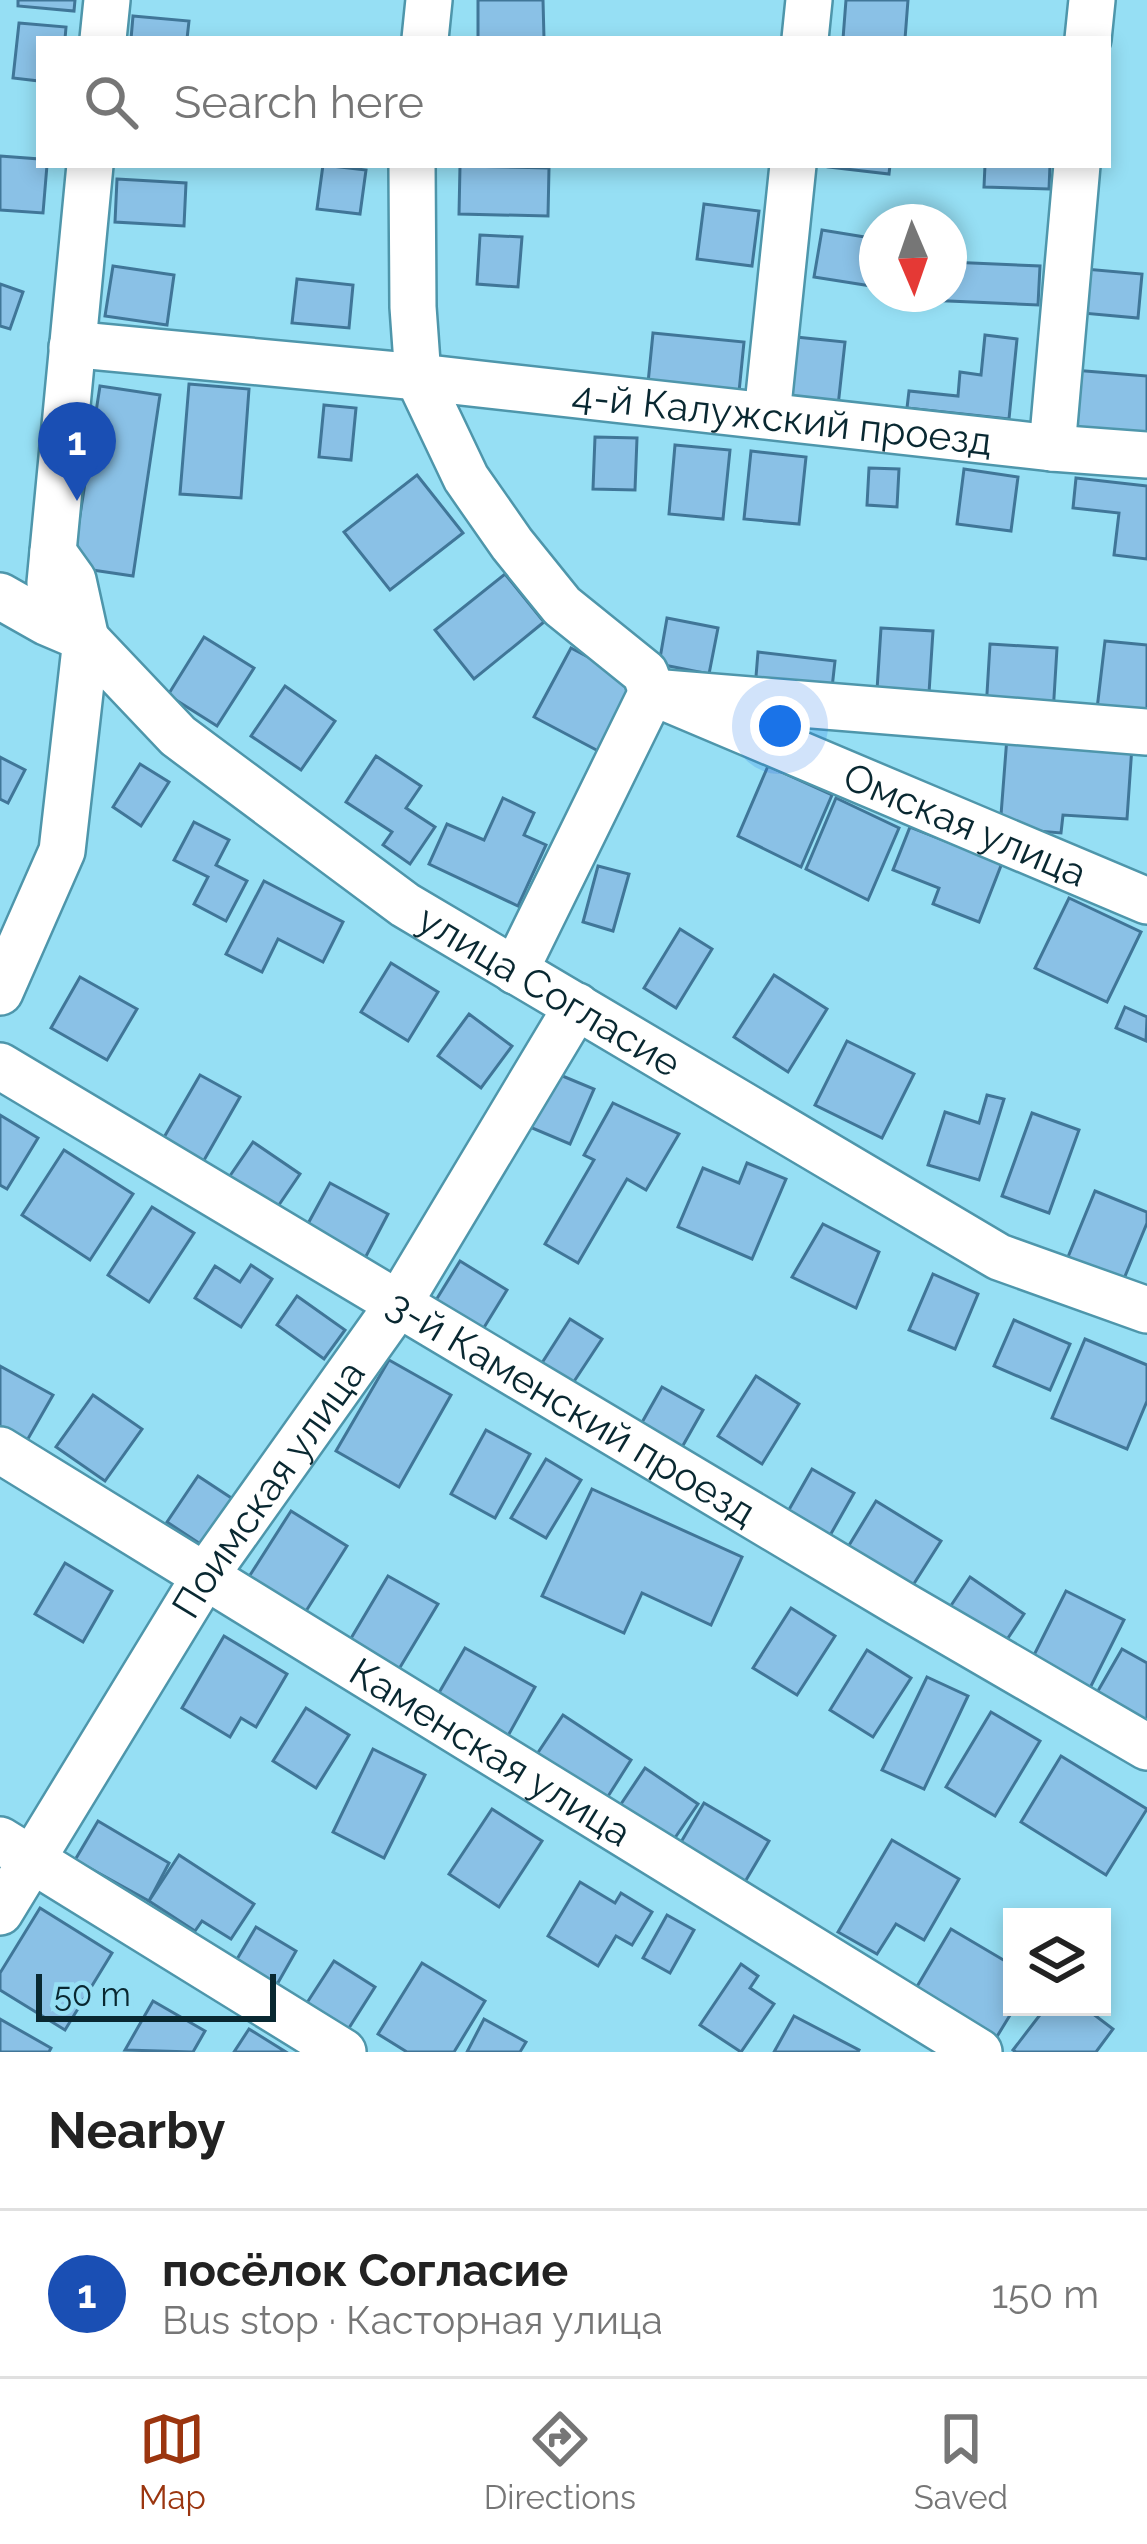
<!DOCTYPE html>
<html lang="en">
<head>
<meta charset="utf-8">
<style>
	body { margin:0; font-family:Raleway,sans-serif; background:#f2f2f2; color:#222 }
	.controls { position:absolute; right:36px; bottom:36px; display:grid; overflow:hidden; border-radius:0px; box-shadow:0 6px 18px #0003 }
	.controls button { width:108px; height:108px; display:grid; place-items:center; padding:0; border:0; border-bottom:3px solid #e0e0e0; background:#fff; color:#222; font:60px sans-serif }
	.compass { position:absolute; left:859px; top:204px; width:108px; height:108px; border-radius:50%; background:#fff; box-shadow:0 6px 18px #0003; rotate:178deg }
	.scale { position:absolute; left:36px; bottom:30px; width:240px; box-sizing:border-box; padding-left:12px; border:6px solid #092831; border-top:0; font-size:33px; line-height:42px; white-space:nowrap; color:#092831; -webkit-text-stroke:9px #96dff4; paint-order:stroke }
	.you { position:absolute; left:780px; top:726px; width:42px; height:42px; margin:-30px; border:9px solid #fff; border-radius:50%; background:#1a73e8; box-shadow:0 0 0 18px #1a73e833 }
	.badge { display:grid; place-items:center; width:78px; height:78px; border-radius:50%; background:#9b350f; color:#fff; font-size:39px; font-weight:700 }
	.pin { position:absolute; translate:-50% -99px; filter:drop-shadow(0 3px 6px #0008) }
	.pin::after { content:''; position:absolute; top:63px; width:42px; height:36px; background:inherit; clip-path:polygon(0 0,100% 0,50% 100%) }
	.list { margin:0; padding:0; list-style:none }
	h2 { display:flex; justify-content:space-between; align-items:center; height:156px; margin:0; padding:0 48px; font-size:51px }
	h2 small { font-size:39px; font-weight:400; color:#767676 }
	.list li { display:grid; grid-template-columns:78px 1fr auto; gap:36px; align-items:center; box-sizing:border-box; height:168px; padding:0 48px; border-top:3px solid #e0e0e0 }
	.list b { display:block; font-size:45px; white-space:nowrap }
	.list p { margin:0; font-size:39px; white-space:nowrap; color:#767676 }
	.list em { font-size:39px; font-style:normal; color:#767676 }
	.icon { flex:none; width:66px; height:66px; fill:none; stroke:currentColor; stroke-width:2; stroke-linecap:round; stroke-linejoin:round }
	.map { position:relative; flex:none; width:1147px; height:2052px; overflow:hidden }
	.search { position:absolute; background:#fff; box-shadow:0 6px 18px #0003; left:36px; right:36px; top:36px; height:132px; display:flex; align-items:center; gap:30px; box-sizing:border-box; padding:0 42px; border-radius:0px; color:#767676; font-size:45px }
	.sheet { height:324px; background:#fff }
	nav { display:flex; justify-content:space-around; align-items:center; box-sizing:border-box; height:168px; border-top:3px solid #e0e0e0; background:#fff; font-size:33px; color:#767676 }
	nav a { display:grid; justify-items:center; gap:6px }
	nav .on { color:#9b350f }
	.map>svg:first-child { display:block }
	.building { fill:#8ac1e6; stroke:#407698; stroke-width:3 }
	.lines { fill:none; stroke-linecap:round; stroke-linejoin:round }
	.minor-casing { stroke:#4e96ab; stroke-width:50 }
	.minor { stroke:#fff; stroke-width:45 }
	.labels { text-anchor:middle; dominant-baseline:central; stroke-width:9; stroke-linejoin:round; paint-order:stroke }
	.street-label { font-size:39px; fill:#092831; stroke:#96dff4 }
</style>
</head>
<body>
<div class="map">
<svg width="1147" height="2052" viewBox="0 0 1147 2052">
	<rect width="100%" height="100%" fill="#96dff4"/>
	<g class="building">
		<path d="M18,0H75L74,11L18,6Z"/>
		<path d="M478,0H543L544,39H478Z"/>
		<path d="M846,0H908L905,39H843Z"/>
		<path d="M133,16L189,21L187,39H131Z"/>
		<path d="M19,23L66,27L65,39H39V81L13,78Z"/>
		<path d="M0,156L39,159V165H47L43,213L0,210Z"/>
		<path d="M323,165L366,170L360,214L317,209Z"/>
		<path d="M828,165H890L889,174L828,167Z"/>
		<path d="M985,165H1050L1049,189L984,187Z"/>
		<path d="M460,166L549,168L548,216L459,214Z"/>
		<path d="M117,179L186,183L184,226L115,222Z"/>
		<path d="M704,204L759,211L752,266L697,259Z"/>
		<path d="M822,230L877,239L871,286L814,277Z"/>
		<path d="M480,235L522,237L518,287L477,284Z"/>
		<path d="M949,262L1040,266L1038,305L926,300V294H949Z"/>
		<path d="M113,266L174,275L167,325L105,316Z"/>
		<path d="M1085,269L1142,274L1138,318L1082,313Z"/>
		<path d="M297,279L353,285L349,328L292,323Z"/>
		<path d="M0,284L23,292L10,329L0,326Z"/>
		<path d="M653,333L744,342L739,392L648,383Z"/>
		<path d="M985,335L1017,339L1009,419L907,408L909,391L958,396L960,372L981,375Z"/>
		<path d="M796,337L845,342L838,406L789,401Z"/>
		<path d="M1073,370L1147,376V439L1067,433Z"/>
		<path d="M189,384L249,389L241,498L180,494Z"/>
		<path d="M100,386L160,395L133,576L72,567Z"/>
		<path d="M324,405L356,408L351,460L319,457Z"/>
		<path d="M595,437L637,438L635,490L593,489Z"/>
		<path d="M675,445L730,450L723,519L669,514Z"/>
		<path d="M751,451L806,457L799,524L744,519Z"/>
		<path d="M869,468L899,469L897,507L867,505Z"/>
		<path d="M964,469L1018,477L1011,531L957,524Z"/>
		<path d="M417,475L463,533L390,590L344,532Z"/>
		<path d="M1076,478L1147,486V559L1114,555L1119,513L1073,508Z"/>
		<path d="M505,574L544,622L474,679L435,630Z"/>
		<path d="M667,618L718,628L709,674L659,664Z"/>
		<path d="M881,628L933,631L929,693L877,690Z"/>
		<path d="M204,637L254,668L217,726L168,695Z"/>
		<path d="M1105,641L1147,645V715L1097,709Z"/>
		<path d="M990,644L1057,648L1053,714L986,710Z"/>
		<path d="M571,648L641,685L604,754L534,717Z"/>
		<path d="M758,652L835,661L831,697L755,689Z"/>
		<path d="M285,686L335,721L301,770L251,736Z"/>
		<path d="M1007,737L1132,746L1127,819L1063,815L1061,833L1000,828Z"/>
		<path d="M376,756L421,786L406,808L435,827L410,864L383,845L392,832L346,802Z"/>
		<path d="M0,757L25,770L8,803L0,799Z"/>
		<path d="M140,764L169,782L141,826L113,807Z"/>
		<path d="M768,766L832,795L801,867L738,836Z"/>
		<path d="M503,798L534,813L524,835L546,845L518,906L429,864L447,824L484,840Z"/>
		<path d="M836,798L899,828L868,900L806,869Z"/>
		<path d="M194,822L229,840L216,865L247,881L226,921L194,904L208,877L174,860Z"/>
		<path d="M910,827L1002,863L979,922L933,904L939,888L893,870Z"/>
		<path d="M598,866L629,874L613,931L583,922Z"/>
		<path d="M264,881L343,922L323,962L278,939L262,972L226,954Z"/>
		<path d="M1069,898L1141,932L1107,1002L1035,968Z"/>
		<path d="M680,929L712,949L676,1008L644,988Z"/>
		<path d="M391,963L438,992L408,1041L361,1012Z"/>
		<path d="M774,975L827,1009L788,1072L734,1037Z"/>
		<path d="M80,977L137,1009L107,1060L51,1028Z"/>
		<path d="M1125,1007L1147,1017L1146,1041L1116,1028Z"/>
		<path d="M469,1014L512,1046L481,1088L438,1056Z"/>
		<path d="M847,1041L914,1074L882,1138L815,1105Z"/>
		<path d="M548,1070L594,1089L570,1144L525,1125Z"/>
		<path d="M200,1075L240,1097L199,1169L159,1146Z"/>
		<path d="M987,1095L1004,1099L979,1180L928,1165L945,1112L979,1123Z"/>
		<path d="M613,1103L679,1134L646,1190L627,1179L578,1263L545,1244L594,1160L584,1155Z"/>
		<path d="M1032,1113L1079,1130L1049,1213L1002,1196Z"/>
		<path d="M0,1115L38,1138L7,1189L0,1185Z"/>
		<path d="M253,1142L300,1174L270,1218L223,1186Z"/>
		<path d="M64,1150L133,1194L90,1260L22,1215Z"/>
		<path d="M747,1163L786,1179L752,1259L678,1227L703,1168L739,1183Z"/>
		<path d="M330,1183L388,1214L363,1262L304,1231Z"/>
		<path d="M1095,1191L1147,1212V1223L1123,1281L1068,1257Z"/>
		<path d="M152,1207L194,1233L149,1302L108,1275Z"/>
		<path d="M823,1224L879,1252L856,1308L792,1277Z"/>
		<path d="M460,1261L507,1290L480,1334L433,1305Z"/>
		<path d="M251,1265L272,1279L241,1327L195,1298L215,1266L240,1282Z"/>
		<path d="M933,1274L978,1294L955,1349L909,1330Z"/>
		<path d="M297,1296L345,1330L324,1359L277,1325Z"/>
		<path d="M570,1319L602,1339L571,1386L540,1366Z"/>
		<path d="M1014,1320L1070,1344L1050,1390L994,1366Z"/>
		<path d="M1085,1339L1147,1365V1401L1127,1449L1052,1418Z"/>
		<path d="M389,1360L451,1395L399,1487L336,1451Z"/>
		<path d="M0,1366L53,1395L25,1444L0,1430Z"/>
		<path d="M756,1376L799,1404L762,1464L718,1436Z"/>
		<path d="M662,1387L703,1410L677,1456L636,1433Z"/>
		<path d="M93,1395L142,1429L105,1481L56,1447Z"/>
		<path d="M486,1430L530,1454L495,1518L451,1494Z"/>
		<path d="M546,1459L581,1480L546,1538L511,1518Z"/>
		<path d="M812,1469L854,1493L828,1539L786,1515Z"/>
		<path d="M198,1476L242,1505L211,1551L167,1522Z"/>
		<path d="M592,1489L742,1557L711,1625L642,1593L624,1633L542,1596Z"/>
		<path d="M876,1501L941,1541L901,1604L837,1565Z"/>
		<path d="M291,1511L347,1546L301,1619L245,1583Z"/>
		<path d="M65,1563L112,1591L83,1642L35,1614Z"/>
		<path d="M388,1576L438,1604L399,1669L350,1640Z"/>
		<path d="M970,1577L1024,1614L1000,1650L946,1613Z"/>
		<path d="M1066,1591L1124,1620L1087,1694L1029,1665Z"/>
		<path d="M791,1608L835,1636L797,1695L753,1668Z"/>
		<path d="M224,1636L287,1674L256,1727L241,1718L230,1737L182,1708Z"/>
		<path d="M465,1648L535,1687L504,1743L433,1703Z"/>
		<path d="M1122,1649L1147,1663V1733L1087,1710Z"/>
		<path d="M867,1650L911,1678L873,1737L830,1710Z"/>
		<path d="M927,1677L968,1696L924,1789L882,1770Z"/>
		<path d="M306,1708L349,1735L316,1788L273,1761Z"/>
		<path d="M991,1712L1040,1741L995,1816L946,1787Z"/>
		<path d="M563,1715L631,1760L600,1809L531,1763Z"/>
		<path d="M373,1749L425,1775L384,1858L333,1832Z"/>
		<path d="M1061,1756L1147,1809L1106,1875L1021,1822Z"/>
		<path d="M645,1768L698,1804L666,1851L613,1816Z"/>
		<path d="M704,1803L769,1841L739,1892L674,1854Z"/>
		<path d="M492,1809L542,1841L499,1907L449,1874Z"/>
		<path d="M98,1821L169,1863L149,1901L75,1860Z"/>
		<path d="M892,1840L959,1879L924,1940L896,1924L877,1954L838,1932Z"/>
		<path d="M179,1855L254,1904L231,1939L202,1921L195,1931L149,1901Z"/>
		<path d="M580,1882L615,1903L621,1893L652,1912L632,1945L616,1936L598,1966L548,1936Z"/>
		<path d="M40,1908L112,1953L65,2030L0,1990V1973Z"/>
		<path d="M667,1915L694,1930L670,1973L643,1958Z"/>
		<path d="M256,1927L296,1951L271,1995L230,1971Z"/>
		<path d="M951,1929L1012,1965V2007H1015L993,2043L912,1995Z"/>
		<path d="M334,1961L375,1987L342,2039L301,2012Z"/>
		<path d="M422,1963L485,2001L454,2052H407L378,2034Z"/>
		<path d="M741,1964L758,1976L750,1988L774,2004L741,2052L700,2025Z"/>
		<path d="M153,2001L205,2031L193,2052L125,2050Z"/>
		<path d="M1046,2007H1084L1113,2029L1096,2052H1016L1013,2050Z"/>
		<path d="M794,2016L859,2050L858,2052H774Z"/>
		<path d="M0,2019L51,2048L49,2052H0Z"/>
		<path d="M484,2019L526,2042L520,2052H467Z"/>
		<path d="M249,2029L286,2052H234Z"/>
	</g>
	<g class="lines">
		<g class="minor-casing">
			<g id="minor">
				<path d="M103,39L107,0"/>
				<path d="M425,39L429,0"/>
				<path d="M805,39L809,0"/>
				<path d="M1088,39L1092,0"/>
				<path id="s1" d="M412,165L413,307L418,377L466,478L512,544L562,606L645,673L652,692L1147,901"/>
				<path id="s2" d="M72,347L90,346L418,377L1052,448L1147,455"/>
				<path d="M767,415L793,165"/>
				<path d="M1052,448L1077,165"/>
				<path d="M50,583L90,165"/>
				<path id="s3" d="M0,596L46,622L86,639L178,736L405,905L999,1257L1147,1310"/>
				<path d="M515,971L652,692L1147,732"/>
				<path d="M0,992L62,851L86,639L73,580L53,552"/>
				<path id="s4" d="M0,1066L901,1604L1147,1747"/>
				<path id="s5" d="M0,1450L979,2052"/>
				<path d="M0,1840L343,2052"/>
				<path id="s6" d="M0,1912L205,1576L399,1303L577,1006"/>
			</g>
		</g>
		<use href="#minor" class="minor"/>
	</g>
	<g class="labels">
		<g class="street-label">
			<text stroke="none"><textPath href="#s2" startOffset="714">4-й Калужский проезд</textPath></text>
			<text stroke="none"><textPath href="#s1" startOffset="951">Омская улица</textPath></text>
			<text stroke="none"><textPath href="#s3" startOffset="681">улица Согласие</textPath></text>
			<text stroke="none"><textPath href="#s4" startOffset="666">3-й Каменский проезд</textPath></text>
			<text stroke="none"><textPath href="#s6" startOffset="501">Поимская улица</textPath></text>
			<text stroke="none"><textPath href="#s5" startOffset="576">Каменская улица</textPath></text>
		</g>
	</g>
</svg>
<div class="controls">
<button><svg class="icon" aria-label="layers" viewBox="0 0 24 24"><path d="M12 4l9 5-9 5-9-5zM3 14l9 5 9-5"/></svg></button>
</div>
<svg class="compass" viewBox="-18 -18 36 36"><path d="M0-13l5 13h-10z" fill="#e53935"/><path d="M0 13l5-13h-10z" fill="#767676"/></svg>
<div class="scale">50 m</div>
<div class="you"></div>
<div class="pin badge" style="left:77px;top:501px;background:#1a4fb4">1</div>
<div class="search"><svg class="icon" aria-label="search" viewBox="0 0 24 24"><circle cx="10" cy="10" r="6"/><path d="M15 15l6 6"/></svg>Search here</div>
</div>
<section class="sheet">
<h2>Nearby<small></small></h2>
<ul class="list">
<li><span class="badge" style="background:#1a4fb4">1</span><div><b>посёлок Согласие</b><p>Bus stop · Касторная улица</p></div><em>150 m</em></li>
</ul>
</section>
<nav>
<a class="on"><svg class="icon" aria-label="map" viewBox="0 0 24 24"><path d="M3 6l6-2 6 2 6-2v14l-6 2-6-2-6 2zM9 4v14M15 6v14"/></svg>Map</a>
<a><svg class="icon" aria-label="directions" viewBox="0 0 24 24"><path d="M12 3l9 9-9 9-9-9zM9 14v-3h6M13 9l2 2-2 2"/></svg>Directions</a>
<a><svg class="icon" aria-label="saved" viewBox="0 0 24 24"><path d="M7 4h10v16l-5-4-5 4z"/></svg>Saved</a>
</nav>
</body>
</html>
